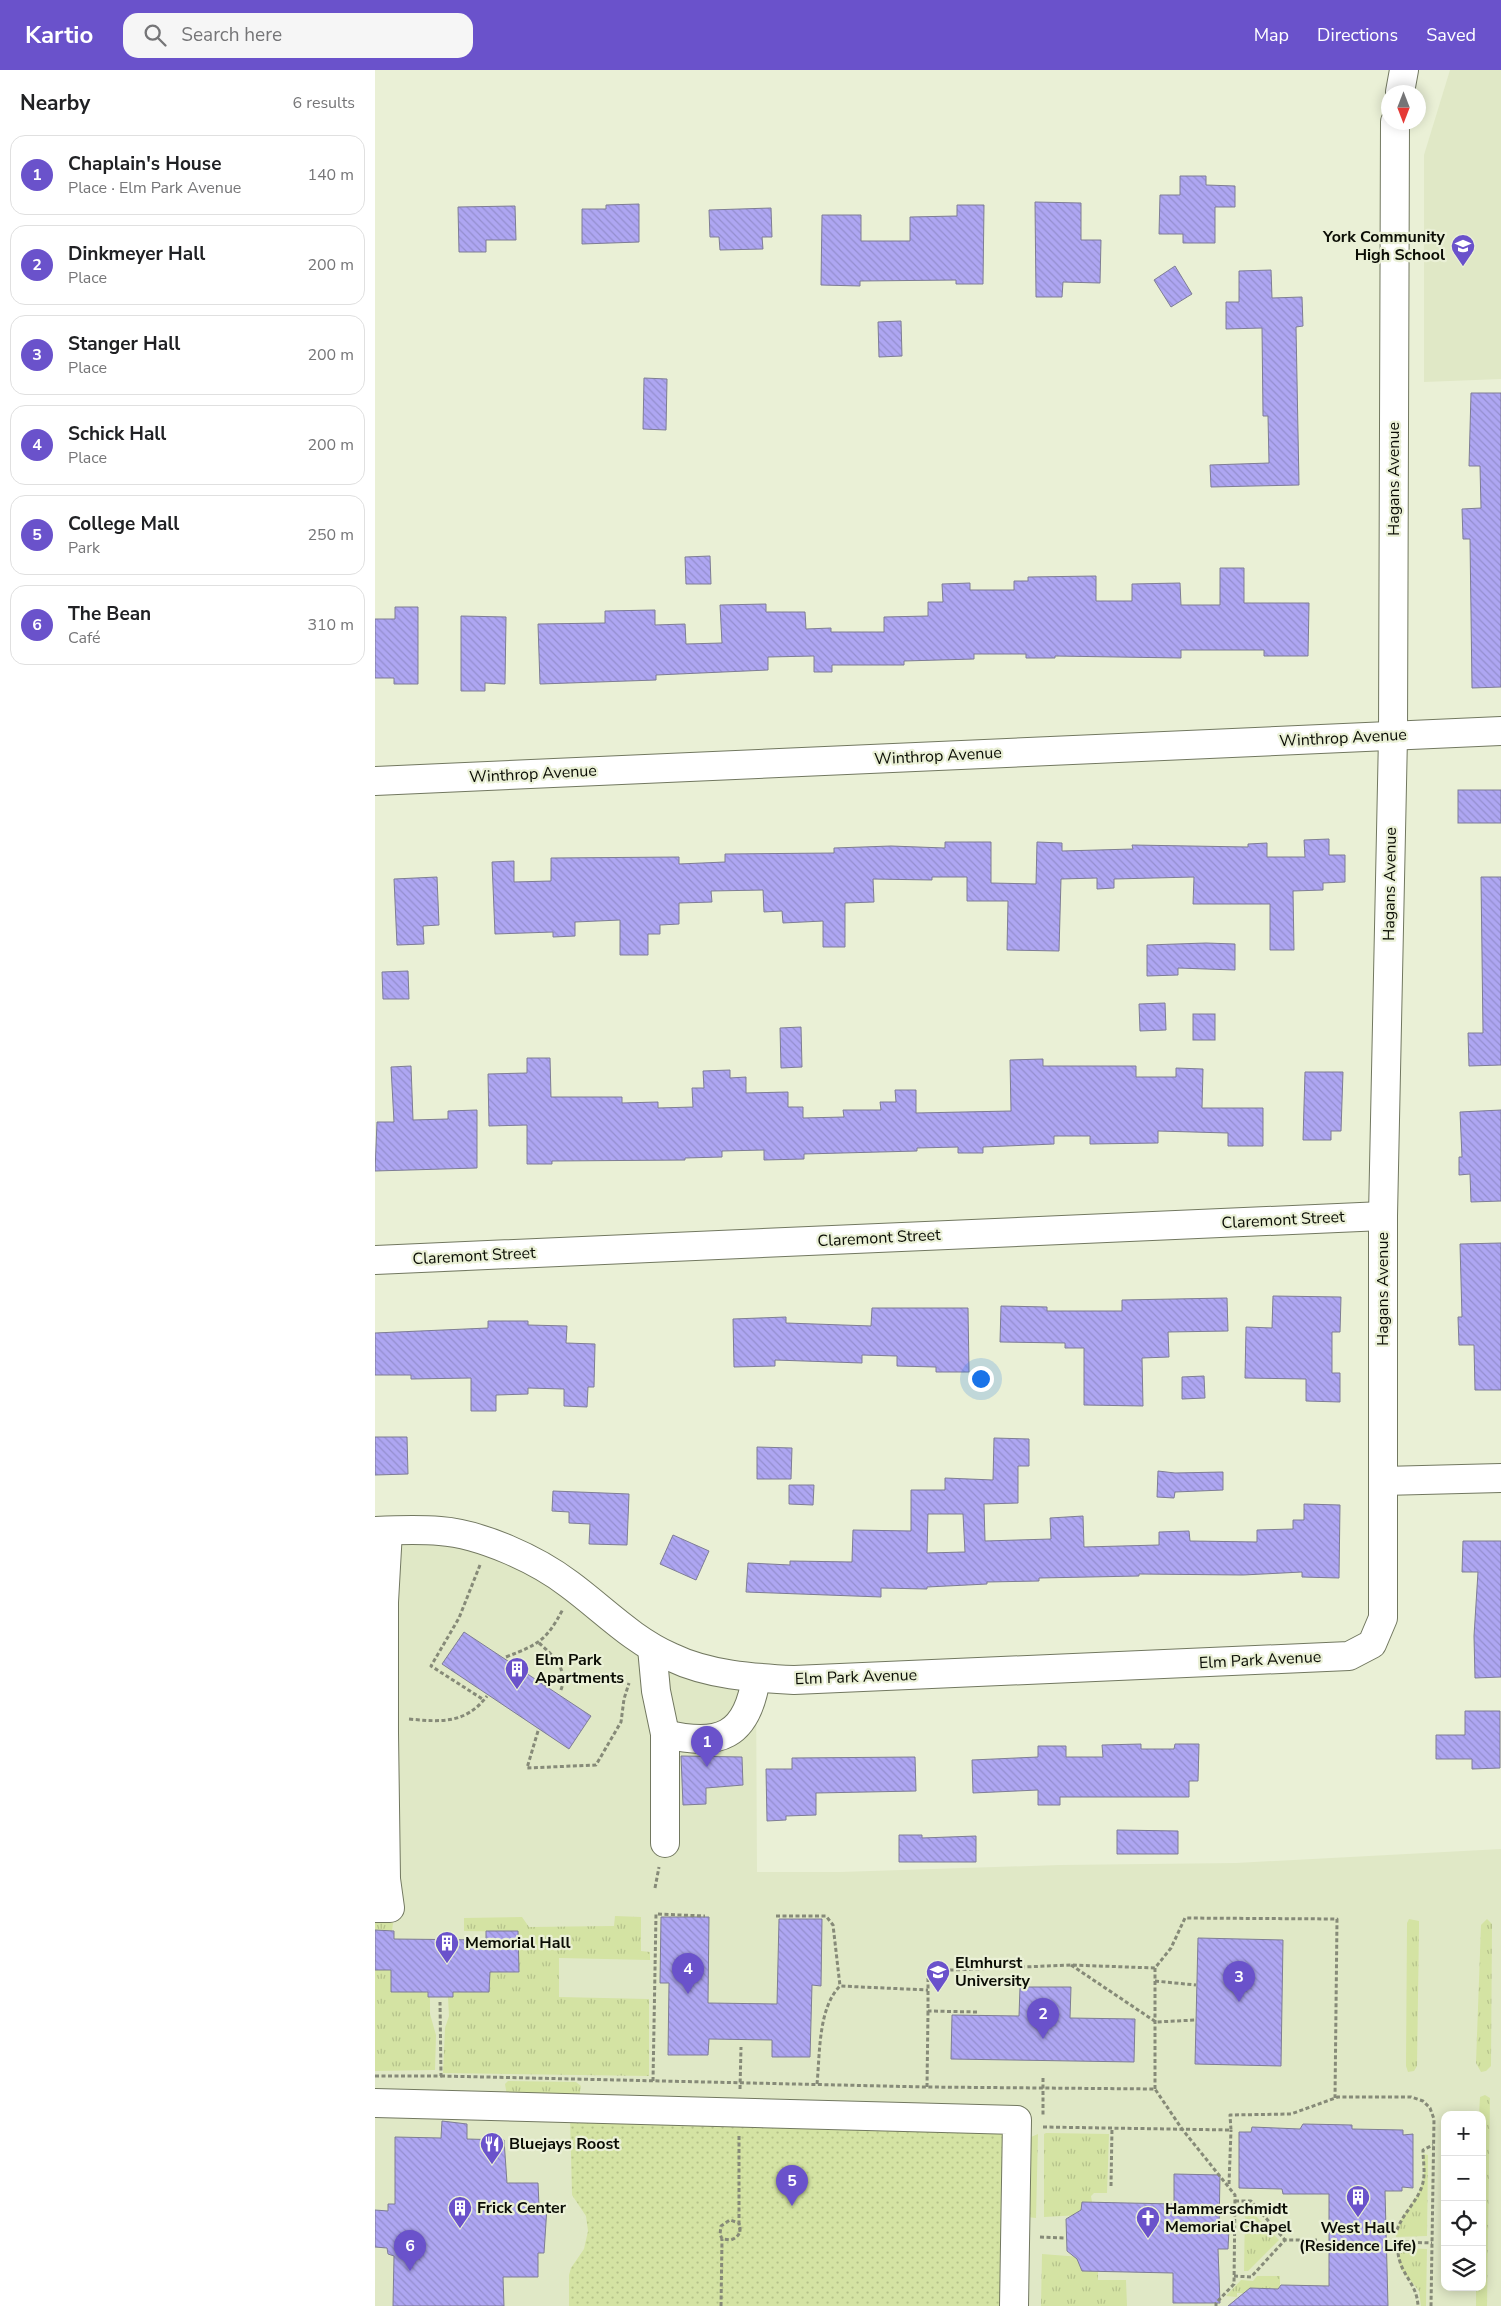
<!DOCTYPE html>
<html lang="en">
<head>
<meta charset="utf-8">
<style>
	body { margin:0; font-family:"Nunito Sans",sans-serif; background:#f6f6f6; color:#202124 }
	.controls { position:absolute; right:15px; bottom:15px; display:grid; overflow:hidden; border-radius:10px; box-shadow:0 2px 12px #0003 }
	.controls button { width:45px; height:45px; display:grid; place-items:center; padding:0; border:0; border-bottom:1px solid #e0e0e0; background:#fff; color:#202124; font:25px sans-serif }
	.compass { position:absolute; left:1006px; top:15px; width:45px; height:45px; border-radius:50%; background:#fff; box-shadow:0 2px 12px #0003; rotate:180deg }
	.you { position:absolute; left:605px; top:1308px; width:18px; height:18px; margin:-12px; border:4px solid #fff; border-radius:50%; background:#1a73e8; box-shadow:0 0 0 8px #1a73e833 }
	.badge { display:grid; place-items:center; width:32px; height:32px; border-radius:50%; background:#6a52cb; color:#fff; font-size:16px; font-weight:700 }
	.pin { position:absolute; translate:-50% -41px; filter:drop-shadow(0 1px 2px #0008) }
	.pin::after { content:''; position:absolute; top:26px; width:18px; height:15px; background:inherit; clip-path:polygon(0 0,100% 0,50% 100%) }
	.list { margin:0; padding:0; list-style:none }
	h2 { display:flex; justify-content:space-between; align-items:center; height:65px; margin:0; padding:0 20px; font-size:21px }
	h2 small { font-size:16px; font-weight:400; color:#757577 }
	.list li { display:grid; grid-template-columns:32px 1fr auto; gap:15px; align-items:center; box-sizing:border-box; height:80px; margin:0 10px 10px; padding:0 10px; border:1px solid #e0e0e0; border-radius:15px }
	.list b { display:block; font-size:19px; white-space:nowrap }
	.list p { margin:0; font-size:16px; white-space:nowrap; color:#757577 }
	.list em { font-size:16px; font-style:normal; color:#757577 }
	.icon { flex:none; width:28px; height:28px; fill:none; stroke:currentColor; stroke-width:2; stroke-linecap:round; stroke-linejoin:round }
	.map { position:relative; flex:none; width:1126px; height:2236px; overflow:hidden }
	header { display:flex; align-items:center; gap:30px; box-sizing:border-box; height:70px; padding:0 25px; background:#6a52cb; color:#fff }
	header strong { font-size:24px }
	nav { display:flex; gap:28px; margin-inline-start:auto; font-size:18px }
	.search { width:350px; height:45px; background:#f6f6f6; display:flex; align-items:center; gap:12px; box-sizing:border-box; padding:0 18px; border-radius:15px; color:#757577; font-size:19px }
	main { display:flex }
	aside { flex:1; background:#fff }
	.map>svg:first-child { display:block }
	.built { fill:#e0e8c6; fill-rule:evenodd }
	.grass { fill:url(#grass-tufts) }
	.park { fill:url(#park-dots) }
	.building { fill:url(#building-back-hatch); stroke:#7e7d94; fill-rule:evenodd }
	.lines { fill:none; stroke-linecap:round; stroke-linejoin:round }
	.minor-casing { stroke:#727860; stroke-width:30 }
	.path { stroke:#868a78; stroke-width:3; stroke-dasharray:4 2.5; stroke-linecap:butt }
	.minor { stroke:#fff; stroke-width:28 }
	.labels { text-anchor:middle; dominant-baseline:central; stroke-width:4.5; stroke-linejoin:round; paint-order:stroke }
	.poi-label { font-size:16px; font-weight:bold; fill:#0b0d05; stroke:#eaf0d6; text-anchor:start }
	.street-label { font-size:16px; fill:#0b0d05; stroke:#eaf0d6 }
</style>
</head>
<body>
<header>
<strong>Kartio</strong>
<div class="search"><svg class="icon" aria-label="search" viewBox="0 0 24 24"><circle cx="10" cy="10" r="6"/><path d="M15 15l6 6"/></svg>Search here</div>
<nav><a>Map</a><a>Directions</a><a>Saved</a></nav>
</header>
<main>
<aside>
<h2>Nearby<small>6 results</small></h2>
<ul class="list">
<li><span class="badge">1</span><div><b>Chaplain's House</b><p>Place · Elm Park Avenue</p></div><em>140 m</em></li>
<li><span class="badge">2</span><div><b>Dinkmeyer Hall</b><p>Place</p></div><em>200 m</em></li>
<li><span class="badge">3</span><div><b>Stanger Hall</b><p>Place</p></div><em>200 m</em></li>
<li><span class="badge">4</span><div><b>Schick Hall</b><p>Place</p></div><em>200 m</em></li>
<li><span class="badge">5</span><div><b>College Mall</b><p>Park</p></div><em>250 m</em></li>
<li><span class="badge">6</span><div><b>The Bean</b><p>Café</p></div><em>310 m</em></li>
</ul>
</aside>
<div class="map">
<svg width="1126" height="2236" viewBox="0 0 1126 2236">
	<defs>
		<pattern id="grass-tufts" width="24" height="20" patternUnits="userSpaceOnUse" patternTransform="scale(1.25)"><rect width="24" height="20" fill="#d4e3a3"/><path d="M3 7l-1-3M5 7V3M7 7l1-3M15 17l-1-3M17 17v-4M19 17l1-3" fill="none" stroke="#b5c28b"/></pattern>
		<pattern id="park-dots" width="8" height="8" patternUnits="userSpaceOnUse" patternTransform="scale(1.25)"><rect width="8" height="8" fill="#d4e3a3"/><path d="M2 2h.1M6 6h.1" fill="none" stroke="#b5c28b" stroke-width="1.8" stroke-linecap="round"/></pattern>
		<pattern id="building-back-hatch" width="6" height="6" patternUnits="userSpaceOnUse" patternTransform="scale(1.25)"><rect width="6" height="6" fill="#aea6f2"/><path d="M-1 5l2 2M0 0l6 6M5-1l2 2" fill="none" stroke="#948ece"/></pattern>
	</defs>
	<rect width="100%" height="100%" fill="#eaf0d6"/>
	<g class="built">
		<path d="M1075,0H1126V309L1049,312V85Z"/>
		<path d="M0,1461L124,1477L272,1575L381,1608L382,1802H465L685,1795L861,1793L1126,1779V2236H0ZM1070,2045H1107V2217H1070Z"/>
	</g>
	<g class="grass">
		<path d="M240,1846L266,1847V1881L275,1882V1890L184,1888V1927L274,1929V2006L68,2003L70,1958L74,1946L73,1927H76L78,1922H114L115,1902L144,1903L143,1862L89,1861V1848L147,1847L154,1857L239,1856Z"/>
		<path d="M1034,1849L1044,1851V1857L1042,1996L1039,2001L1033,2002L1031,1996L1032,1853Z"/>
		<path d="M1112,1849L1117,1854L1116,1996L1111,2001L1106,2002L1101,1993L1106,1855Z"/>
		<path d="M0,1852L18,1853L17,1861H0Z"/>
		<path d="M0,1900H16V1921L51,1922L55,1927V1944L61,1965L60,2000L0,2001Z"/>
		<path d="M133,2011L201,2012L206,2016L204,2028L132,2026L130,2014Z"/>
		<path d="M1110,2025L1115,2028L1112,2236H1101V2217H1107V2045H1104L1105,2027Z"/>
		<path d="M671,2063L734,2064L732,2123H719L716,2126L717,2132H707L706,2145L669,2147V2064Z"/>
		<path d="M663,2064L661,2148L652,2147L654,2072L656,2067Z"/>
		<path d="M1048,2084L1053,2085L1052,2166L1021,2167C1023,2145 1041,2134 1047,2115C1051,2104 1048,2094 1048,2084Z"/>
		<path d="M870,2138L874,2139L904,2170L873,2201H869Z"/>
		<path d="M1023,2178L1052,2179L1051,2236H1046L1044,2221L1025,2198Z"/>
		<path d="M667,2184L706,2187V2200L723,2202V2210H751L752,2236H666Z"/>
		<path d="M882,2206H905V2219L875,2218L873,2223H862V2227L851,2226L866,2210L878,2211Z"/>
	</g>
	<path class="park" d="M195,2047L632,2057L628,2236H194V2205L196,2198L209,2179L213,2161L211,2146L197,2125Z"/>
	<g class="building">
		<path d="M805,106H831V115L860,116V137H840V173H808V164H784L785,125H805Z"/>
		<path d="M660,132L706,133V170H726L725,213L688,212L687,227H661Z"/>
		<path d="M264,134V172L207,174V139H231V135Z"/>
		<path d="M582,135H609L608,214H581V210L485,211V216L446,215L447,145H486V171H535V147L582,146Z"/>
		<path d="M140,136L141,170H111V182H84L83,137Z"/>
		<path d="M396,138L397,167H387L388,179L345,180L344,167H335L334,140Z"/>
		<path d="M800,196L817,224L796,237L779,210Z"/>
		<path d="M896,200L897,228L927,227L928,256L921,257L924,415L836,417L835,395L894,393L893,346H888L887,258L851,259V232H864V201Z"/>
		<path d="M526,251L527,286L504,287L503,252Z"/>
		<path d="M269,308L292,309L291,360L268,359Z"/>
		<path d="M1096,323H1126V617L1097,618L1095,469H1088L1087,439L1106,438L1105,396H1094Z"/>
		<path d="M335,486L336,514H311L310,487Z"/>
		<path d="M845,498H869V533H934L933,586H889V580H806V588L680,586V588H651V584H599V589L529,591V595H457V602H439V586L393,587V600L281,605V610L165,614L163,554L230,553V541L280,540V555L310,554L311,574L347,573L345,535L391,534V542H430L431,559L456,558V562H509V547L553,546V532H568L567,514L595,513V520H639V511H653V507L721,506V531H757V514L805,513L806,535H845Z"/>
		<path d="M20,537H43V614H19V608H0V549H20Z"/>
		<path d="M86,546L131,547L130,614L110,613V621H86Z"/>
		<rect x="1083" y="720" width="43" height="33"/>
		<path d="M954,769V785H970V812L948,813V820L918,821L919,880H895V834H818L819,807L739,809V818L722,819V808L686,809L684,881L632,880L633,831H592V807H557V810L498,809L499,832L470,833V877H448V851L408,853L407,841L389,842L388,820L336,821L337,832L304,833V854L285,855V864H273V885H245V850L200,852V866L178,867V862L120,864L117,792L139,791V812L176,811V788L304,787V794L350,792V784L459,783V778L516,776L570,778V772H616V813L661,814L662,772L687,773V781L758,779L757,775L873,777V774L892,773V787H930L929,770Z"/>
		<path d="M62,807L64,855L48,856L49,874L22,875L19,809Z"/>
		<path d="M1106,807H1126V995L1094,996L1093,963H1108Z"/>
		<path d="M831,873L860,874V900L803,898V905L772,906V875Z"/>
		<path d="M33,901L34,929H8L7,902Z"/>
		<path d="M790,933L791,960L765,961L764,934Z"/>
		<rect x="818" y="944" width="22" height="26"/>
		<path d="M426,957L427,997L406,998L405,958Z"/>
		<path d="M152,988H175L176,1027H247V1033L283,1032V1038L318,1037L317,1018H329L328,1001L355,1000V1008L371,1007V1023L413,1022V1037H428V1048L469,1047L468,1040H506L505,1032H521L520,1020H541V1043L636,1041L635,990L668,989V996H761V1007H801V998L828,999L827,1038H888V1076H853V1063L783,1061V1073L715,1074V1066H679V1074L608,1077V1083H583V1077L542,1078V1081L429,1084V1089L389,1090V1080L347,1081V1087L310,1088V1090L177,1091V1094H152V1055L114,1056L113,1004L152,1003Z"/>
		<path d="M36,996L38,1050L73,1049V1041L102,1040V1098L0,1101L2,1052H19L16,997Z"/>
		<path d="M930,1002H968L966,1061H956V1070H928Z"/>
		<path d="M1126,1040V1131L1096,1132L1095,1104L1084,1105V1087H1087L1085,1042Z"/>
		<path d="M1126,1173V1320H1100L1099,1275H1084L1083,1247H1087L1085,1174Z"/>
		<path d="M898,1226L966,1227L965,1262H957V1303H965V1332L931,1331V1309L870,1308L871,1257L897,1258Z"/>
		<path d="M852,1228L853,1261L793,1262L794,1287L767,1288L768,1336L709,1335V1278H690V1273L625,1272L626,1236L672,1237V1241H747V1230Z"/>
		<path d="M497,1238H593L594,1302H561V1297L522,1296V1286L487,1285V1293L400,1290V1296L359,1297L358,1249L411,1247V1253L496,1256Z"/>
		<path d="M113,1251H153V1255L192,1256L191,1273L220,1274L219,1317H213L212,1337L189,1336V1319L153,1318V1324L121,1325V1341H96V1308L36,1309V1305H0V1263L113,1258Z"/>
		<path d="M829,1306L830,1328L807,1329V1307Z"/>
		<path d="M0,1367H32L33,1404L0,1405Z"/>
		<path d="M619,1368L654,1369V1396H643V1433L609,1434L610,1471L676,1469L675,1448L708,1446L709,1477L784,1475V1462L814,1461L815,1471L882,1472V1460L918,1459V1450H929V1434L965,1435L964,1508L927,1507V1502L868,1505L764,1504V1506L664,1508V1511L612,1512V1514L552,1517V1519L506,1518V1527L371,1522L373,1493L415,1495V1491L477,1492L478,1460L536,1461V1420H570V1408L618,1410ZM553,1444H588L590,1482L552,1483Z"/>
		<path d="M382,1377L417,1378L416,1409H382Z"/>
		<path d="M783,1401L800,1403L848,1402V1420L800,1422L799,1428L782,1427Z"/>
		<path d="M414,1415H439L438,1435L414,1434Z"/>
		<path d="M178,1421L254,1424L252,1475L214,1474L215,1454L194,1453V1442L177,1441Z"/>
		<path d="M298,1465L334,1481L321,1510L285,1494Z"/>
		<path d="M1088,1471H1126V1607L1100,1608L1099,1566L1103,1502H1087Z"/>
		<path d="M89,1562L216,1646L194,1679L67,1594Z"/>
		<path d="M1090,1641H1125V1698L1097,1699V1689H1061V1665H1090Z"/>
		<path d="M766,1674V1679H799L800,1674H824L823,1711H814V1727H685V1735H663V1720L598,1723L597,1690L663,1687V1676H691V1687H728L727,1675Z"/>
		<path d="M306,1686L367,1687L368,1715L331,1718V1734L308,1735Z"/>
		<path d="M540,1687L541,1721L441,1723V1745L411,1746V1750L392,1751L391,1699H417V1688Z"/>
		<path d="M742,1760L803,1761V1784H742Z"/>
		<path d="M524,1765H547V1768L601,1766V1792H524Z"/>
		<path d="M286,1847H334L333,1933L402,1934L404,1849H447L446,1916L437,1915L435,1987H397V1970L334,1969L333,1985H293L294,1913H285Z"/>
		<path d="M0,1860L19,1861V1869L111,1870V1861H143L144,1902H115L114,1922H78V1927H53V1922H16V1900H0Z"/>
		<path d="M823,1868L908,1870L906,1996L820,1994Z"/>
		<path d="M645,1917H696L695,1948L760,1949L759,1992L576,1989L577,1945L644,1946Z"/>
		<path d="M67,2051L92,2054V2069L129,2070L132,2113H163L164,2136L172,2137L169,2183H163V2207H128L129,2236H18L19,2186L13,2184L12,2178L0,2177V2140L13,2141V2134H20V2067L66,2068Z"/>
		<path d="M928,2054L977,2055V2059L1028,2060V2065L1038,2064V2118L1027,2117V2121H1010L1013,2236H853L875,2218L903,2219L906,2215L954,2216V2124H908L907,2119L864,2118V2062H876L877,2057L925,2059Z"/>
		<path d="M799,2104L845,2105L844,2159H854L853,2179H843L845,2233H798V2203L707,2201L702,2189L692,2181L691,2149L706,2140L707,2132L799,2134Z"/>
	</g>
	<g class="lines">
		<g class="minor-casing">
			<g id="minor">
				<path d="M1025,22L1029,0"/>
				<path d="M0,711L1126,661"/>
				<path d="M0,1190L1008,1146"/>
				<path d="M1008,1411L1126,1408"/>
				<path d="M0,1461C21,1460 43,1459 65,1461C106,1464 161,1489 194,1514C228,1539 257,1570 296,1587C333,1605 378,1608 419,1610L974,1586L997,1574L1008,1548V1146L1018,666L1020,52"/>
				<path d="M277,1578L281,1621L290,1664V1773"/>
				<path d="M290,1664C344,1677 372,1667 381,1608"/>
				<path d="M0,1838H15L11,1809L9,1663V1532L13,1461"/>
				<path d="M0,2033L642,2050L639,2236"/>
			</g>
		</g>
		<g class="path">
			<path d="M105,1495L84,1548L56,1596L109,1630"/>
			<path d="M164,1573C179,1586 195,1601 185,1622"/>
			<path d="M131,1587C164,1574 171,1571 188,1539"/>
			<path d="M34,1649C66,1652 91,1654 112,1626"/>
			<path d="M163,1661L152,1698L221,1695L246,1652L249,1629L254,1613"/>
			<path d="M280,1818L284,1797"/>
			<path d="M401,1846H451L458,1855L465,1916"/>
			<path d="M696,1895L781,1952L821,1950"/>
			<path d="M780,1911L821,1915"/>
			<path d="M602,1942L553,1941V1901L696,1895L780,1898"/>
			<path d="M0,2006H66L65,1932"/>
			<path d="M66,2006L552,2017L780,2019L807,2059L860,2125L859,2214L841,2233V2236"/>
			<path d="M668,2008V2045"/>
			<path d="M278,2011L281,1844L330,1846"/>
			<path d="M442,2014C445,1984 443,1938 465,1916L553,1920"/>
			<path d="M552,2017L553,1941"/>
			<path d="M365,2019L366,1977"/>
			<path d="M780,2019V1898L796,1878L810,1848L962,1849L960,2028"/>
			<path d="M668,2057L856,2060L855,2045L916,2044L963,2027H1036L1048,2031L1055,2038L1059,2049L1056,2236"/>
			<path d="M364,2066V2153C367,2161 364,2167 356,2170L347,2169L345,2164L346,2156L355,2150L364,2153L365,2162"/>
			<path d="M854,2114L856,2060"/>
			<path d="M736,2116L737,2058"/>
			<path d="M860,2131H876L910,2170"/>
			<path d="M1022,2160C1028,2143 1042,2132 1047,2116C1051,2104 1048,2092 1048,2080L1058,2075"/>
			<path d="M665,2167L689,2168"/>
			<path d="M1030,2172L1057,2173"/>
			<path d="M1023,2183C1026,2206 1042,2213 1043,2236"/>
			<path d="M859,2206L876,2207L910,2170H942"/>
			<path d="M346,2236L347,2169"/>
		</g>
		<use href="#minor" class="minor"/>
	</g>
	<defs>
		<g id="school-pin" transform="scale(1.25)"><path d="M0 17L-7.5 6A9.5 9.5 0 1 1 7.5 6Z" fill="#6a52cb" stroke="#eaf0d6"/><path d="M0-5L7-2L0 1L-7-2ZM-4 1L0 2.5L4 1V4Q0 6-4 4Z" fill="#fff"/></g>
		<g id="building-pin" transform="scale(1.25)"><path d="M0 17L-7.5 6A9.5 9.5 0 1 1 7.5 6Z" fill="#6a52cb" stroke="#eaf0d6"/><path d="M-4-6H4V6H1V3H-1V6H-4ZM-2.5-4.3h1.7v1.8h-1.7ZM.8-4.3h1.7v1.8H.8ZM-2.5-1h1.7V.8h-1.7ZM.8-1h1.7V.8H.8Z" fill="#fff"/></g>
		<g id="university-pin" transform="scale(1.25)"><path d="M0 17L-7.5 6A9.5 9.5 0 1 1 7.5 6Z" fill="#6a52cb" stroke="#eaf0d6"/><path d="M0-5L7-2L0 1L-7-2ZM-4 1L0 2.5L4 1V4Q0 6-4 4Z" fill="#fff"/></g>
		<g id="restaurant-pin" transform="scale(1.25)"><path d="M0 17L-7.5 6A9.5 9.5 0 1 1 7.5 6Z" fill="#6a52cb" stroke="#eaf0d6"/><path d="M-5-6h1v4h1v-4h1v4h1v-4h1v5L-1.5 .5V6h-2V.5L-5-1ZM5-6V6H3V1.5H1.5Q1.5-4 5-6Z" fill="#fff"/></g>
		<g id="church-pin" transform="scale(1.25)"><path d="M0 17L-7.5 6A9.5 9.5 0 1 1 7.5 6Z" fill="#6a52cb" stroke="#eaf0d6"/><path d="M-1.2-6h2.4v3.5h3.3v2.4h-3.3V6h-2.4V-.1h-3.3v-2.4h3.3Z" fill="#fff"/></g>
	</defs>
	<g fill-rule="evenodd">
		<use href="#school-pin" x="1088" y="176"/>
		<use href="#building-pin" x="142" y="1599"/>
		<use href="#building-pin" x="72" y="1873"/>
		<use href="#university-pin" x="563" y="1902"/>
		<use href="#restaurant-pin" x="117" y="2074"/>
		<use href="#building-pin" x="983" y="2127"/>
		<use href="#building-pin" x="85" y="2138"/>
		<use href="#church-pin" x="773" y="2148"/>
	</g>
	<g class="labels">
		<g class="poi-label">
			<text x="1070" y="167" text-anchor="end">York Community<tspan x="1070" dy="18">High School</tspan></text>
			<text x="160" y="1590">Elm Park<tspan x="160" dy="18">Apartments</tspan></text>
			<text x="90" y="1873">Memorial Hall</text>
			<text x="580" y="1893">Elmhurst<tspan x="580" dy="18">University</tspan></text>
			<text x="134" y="2074">Bluejays Roost</text>
			<text x="102" y="2138">Frick Center</text>
			<text x="790" y="2139">Hammerschmidt<tspan x="790" dy="18">Memorial Chapel</tspan></text>
			<text x="983" y="2158" text-anchor="middle">West Hall<tspan x="983" dy="18">(Residence Life)</tspan></text>
		</g>
		<g class="street-label">
			<text transform="translate(1019 409) rotate(-90)">Hagans Avenue</text>
			<text transform="translate(968 668) rotate(-3)">Winthrop Avenue</text>
			<text transform="translate(563 686) rotate(-3)">Winthrop Avenue</text>
			<text transform="translate(158 704) rotate(-3)">Winthrop Avenue</text>
			<text transform="translate(1015 814) rotate(-89)">Hagans Avenue</text>
			<text transform="translate(908 1150) rotate(-3)">Claremont Street</text>
			<text transform="translate(504 1168) rotate(-3)">Claremont Street</text>
			<text transform="translate(99 1186) rotate(-3)">Claremont Street</text>
			<text transform="translate(1008 1219) rotate(-90)">Hagans Avenue</text>
			<text transform="translate(885 1590) rotate(-3)">Elm Park Avenue</text>
			<text transform="translate(481 1607) rotate(-2)">Elm Park Avenue</text>
		</g>
	</g>
</svg>
<div class="controls">
<button>+</button>
<button>−</button>
<button><svg class="icon" aria-label="locate" viewBox="0 0 24 24"><circle cx="12" cy="12" r="6"/><path d="M12 2v4M12 18v4M2 12h4M18 12h4"/></svg></button>
<button><svg class="icon" aria-label="layers" viewBox="0 0 24 24"><path d="M12 4l9 5-9 5-9-5zM3 14l9 5 9-5"/></svg></button>
</div>
<svg class="compass" viewBox="-18 -18 36 36"><path d="M0-13l5 13h-10z" fill="#e53935"/><path d="M0 13l5-13h-10z" fill="#757577"/></svg>
<div class="you"></div>
<div class="pin badge" style="left:332px;top:1697px">1</div>
<div class="pin badge" style="left:668px;top:1969px">2</div>
<div class="pin badge" style="left:864px;top:1932px">3</div>
<div class="pin badge" style="left:313px;top:1924px">4</div>
<div class="pin badge" style="left:417px;top:2136px">5</div>
<div class="pin badge" style="left:35px;top:2201px">6</div>
</div>
</main>
</body>
</html>
